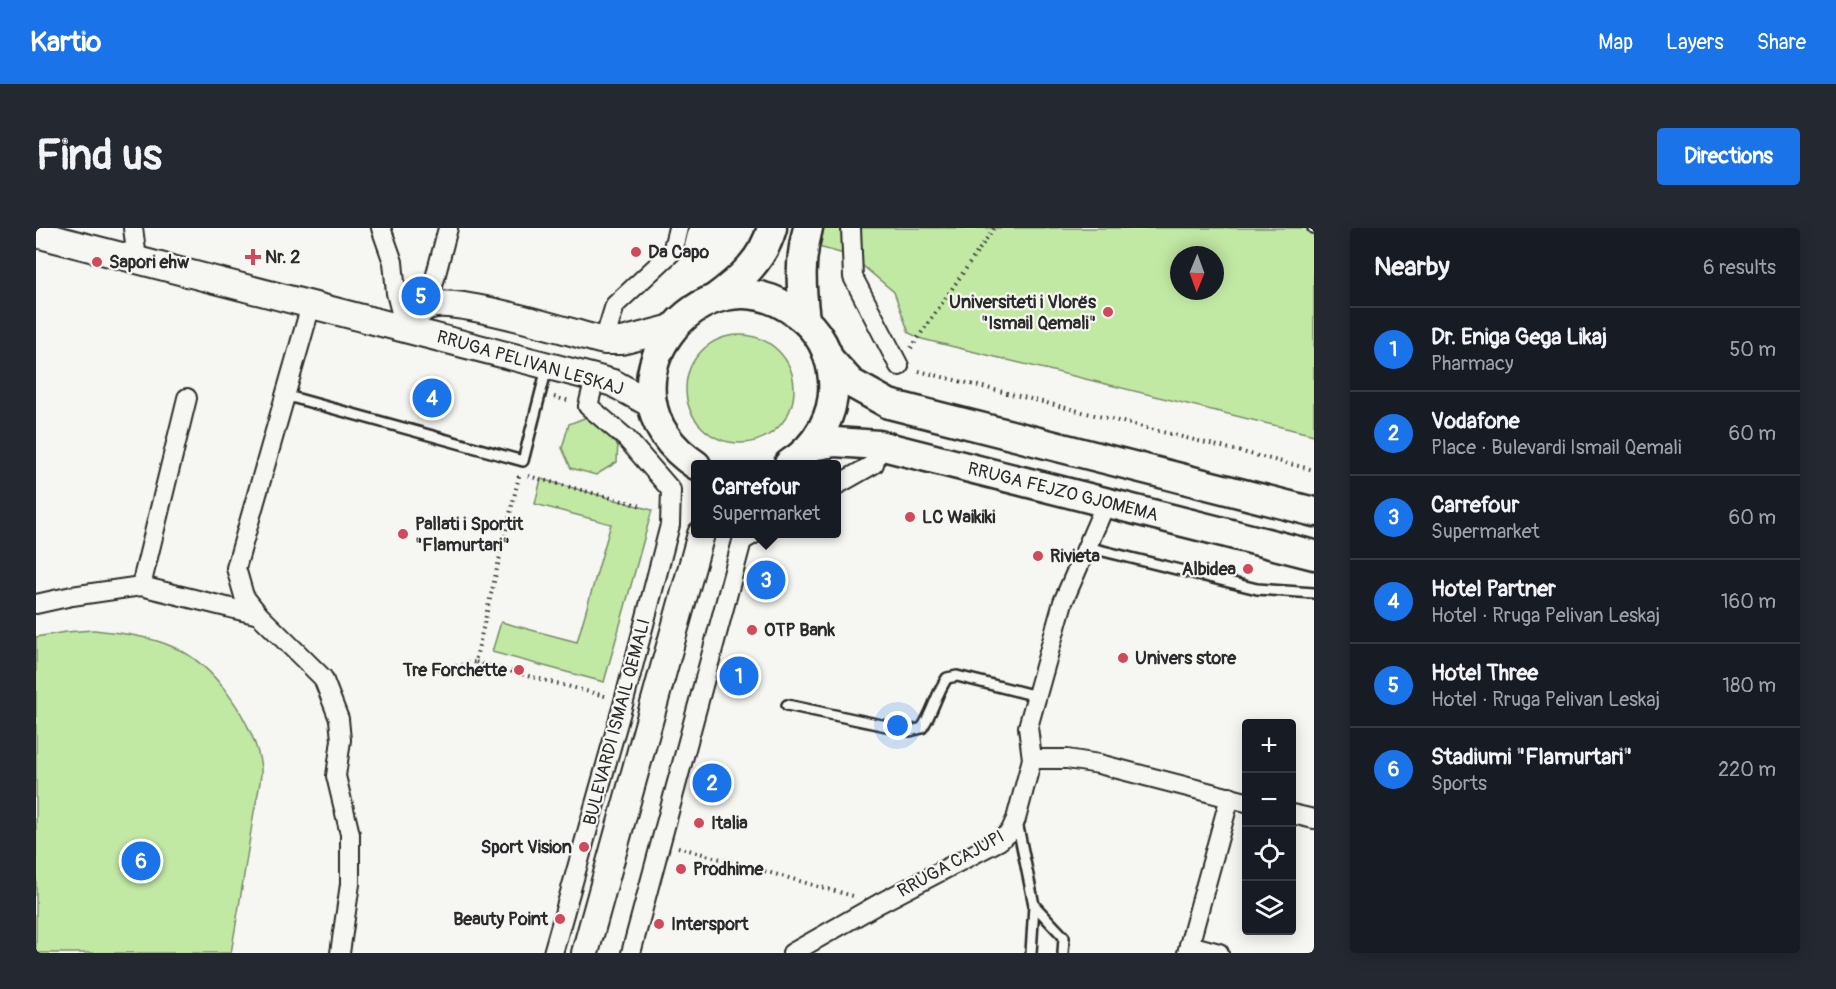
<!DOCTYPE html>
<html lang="en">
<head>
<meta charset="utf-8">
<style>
	body { margin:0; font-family:Pangolin,sans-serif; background:#242831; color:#f1f3f6 }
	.controls { position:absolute; right:18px; bottom:18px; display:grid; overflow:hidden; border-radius:6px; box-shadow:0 3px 15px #0003 }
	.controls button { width:54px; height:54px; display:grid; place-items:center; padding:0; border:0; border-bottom:2px solid #363941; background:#171b24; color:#f1f3f6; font:30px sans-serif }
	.compass { position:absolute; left:1134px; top:18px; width:54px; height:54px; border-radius:50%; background:#171b24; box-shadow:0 3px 15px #0003; rotate:181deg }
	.you { position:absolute; left:862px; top:498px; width:21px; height:21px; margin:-15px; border:4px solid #fff; border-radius:50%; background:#1a73e8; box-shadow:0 0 0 9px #1a73e833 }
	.badge { display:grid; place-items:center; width:39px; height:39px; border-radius:50%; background:#1a73e8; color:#fff; font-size:20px; font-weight:700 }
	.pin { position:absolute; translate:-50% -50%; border:3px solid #fff; box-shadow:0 2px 6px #0006 }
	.popup { position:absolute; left:655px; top:232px; width:150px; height:78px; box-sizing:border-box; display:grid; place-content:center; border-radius:6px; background:#171b24; filter:drop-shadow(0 2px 4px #0005); font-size:20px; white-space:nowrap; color:#9ea1a6 }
	.popup b { font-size:22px; color:#f1f3f6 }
	.popup::after { content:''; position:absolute; left:50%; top:100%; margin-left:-12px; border:12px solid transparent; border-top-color:#171b24 }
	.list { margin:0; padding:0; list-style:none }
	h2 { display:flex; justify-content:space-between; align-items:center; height:78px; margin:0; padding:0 24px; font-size:26px }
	h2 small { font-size:20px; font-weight:400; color:#9ea1a6 }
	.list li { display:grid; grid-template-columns:39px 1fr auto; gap:18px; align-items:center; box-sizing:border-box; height:84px; padding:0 24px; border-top:2px solid #363941 }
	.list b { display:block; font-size:22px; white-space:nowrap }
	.list p { margin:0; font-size:20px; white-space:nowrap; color:#9ea1a6 }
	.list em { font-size:20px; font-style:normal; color:#9ea1a6 }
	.icon { flex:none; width:33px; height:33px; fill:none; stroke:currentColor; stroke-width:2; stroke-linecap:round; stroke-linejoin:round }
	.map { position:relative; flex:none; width:1278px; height:725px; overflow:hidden; border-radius:6px }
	header { display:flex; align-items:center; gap:36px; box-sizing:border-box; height:84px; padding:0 30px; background:#1a73e8; color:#fff }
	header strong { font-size:28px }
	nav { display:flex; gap:33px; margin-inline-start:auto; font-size:21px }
	.intro { display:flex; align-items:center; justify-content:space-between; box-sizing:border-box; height:144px; padding:0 36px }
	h1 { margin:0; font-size:42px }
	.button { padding:15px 27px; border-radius:6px; background:#1a73e8; color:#fff; font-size:21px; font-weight:700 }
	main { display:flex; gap:36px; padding:0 36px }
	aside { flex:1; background:#171b24; border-radius:6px; box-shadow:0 3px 15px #0003 }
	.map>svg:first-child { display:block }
	.green { fill:#c2e9a4; stroke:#768a68; stroke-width:1.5; fill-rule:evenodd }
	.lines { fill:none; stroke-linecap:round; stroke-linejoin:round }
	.lane-casing { stroke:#2b2b2b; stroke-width:14 }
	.street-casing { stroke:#2b2b2b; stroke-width:22 }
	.secondary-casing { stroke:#2b2b2b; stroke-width:30 }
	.primary-casing { stroke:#2b2b2b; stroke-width:33 }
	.path { stroke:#2b2b2b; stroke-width:4; stroke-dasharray:1.5 4.5; stroke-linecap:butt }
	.lane { stroke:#f6f6f2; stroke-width:9 }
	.street { stroke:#f6f6f2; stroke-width:18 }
	.secondary { stroke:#f6f6f2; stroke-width:26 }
	.primary { stroke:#f6f6f2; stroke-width:28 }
	.poi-dot { fill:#d1495b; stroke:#f6f6f2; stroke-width:2 }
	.labels { text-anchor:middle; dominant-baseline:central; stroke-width:4.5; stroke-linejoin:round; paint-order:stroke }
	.poi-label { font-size:18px; font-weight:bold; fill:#2b2b2b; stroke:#f6f6f2; text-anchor:start }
	.street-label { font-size:18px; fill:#2b2b2b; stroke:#f6f6f2 }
</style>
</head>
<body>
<header>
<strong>Kartio</strong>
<nav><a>Map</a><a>Layers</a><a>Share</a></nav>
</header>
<div class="intro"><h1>Find us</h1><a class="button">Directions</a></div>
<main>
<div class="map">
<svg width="1278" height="725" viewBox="0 0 1278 725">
	<rect width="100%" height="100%" fill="#f6f6f2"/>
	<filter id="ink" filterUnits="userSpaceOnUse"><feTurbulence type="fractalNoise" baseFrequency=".0167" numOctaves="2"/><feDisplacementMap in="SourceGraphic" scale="12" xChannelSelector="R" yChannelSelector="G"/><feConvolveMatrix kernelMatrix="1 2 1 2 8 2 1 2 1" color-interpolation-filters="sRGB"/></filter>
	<g filter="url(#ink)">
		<g class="green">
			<path d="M784,0H1278V207L886,111L873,105L858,64L815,28L779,18ZM1143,27H1179V63H1143Z"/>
			<circle cx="704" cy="161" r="54"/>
			<path d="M556,187L582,213L581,234L560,247L535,240L526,220L533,196Z"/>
			<path d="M505,251L616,282L568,454L456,424L465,394L541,414L575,296L499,276Z"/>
			<path d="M57,402C84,405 112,408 137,419C178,435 220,497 225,540C226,555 219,575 217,590C210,635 203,680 195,725H0V409L30,404Z"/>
		</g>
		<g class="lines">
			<g class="lane-casing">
				<g id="lane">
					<path d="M1277,0H1278"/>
					<path d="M248,167L487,233L511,140"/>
					<path d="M1051,319L1221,361L1278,365"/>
					<path d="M751,477L874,503L886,500C897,484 900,466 911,450L921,448L1001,468"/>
					<path d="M981,594L998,677L1028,709L1027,725"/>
					<path d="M995,725L998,677"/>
				</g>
			</g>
			<g class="street-casing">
				<g id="street">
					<path d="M97,0L101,31"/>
					<path d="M345,0L357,34L360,65L369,100"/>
					<path d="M815,0L817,49L863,138"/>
					<path d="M275,77L200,340L208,368L223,387L287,450L303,491L305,512L300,548L314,606V656L304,725"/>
					<path d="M392,77L412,0"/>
					<path d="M568,113L579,77L636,24L642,0"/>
					<path d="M151,170L105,358L223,387"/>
					<path d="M801,257L838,236L843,217"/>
					<path d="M0,376L36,368L105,358"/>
					<path d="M996,531L992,499L1027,374L1070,275"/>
					<path d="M1256,586L1278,591"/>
					<path d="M1153,717L1183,725"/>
					<path d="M517,725L588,473L634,297L635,262L590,210L552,178L559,150"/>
					<path d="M595,725L706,313L718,306"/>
					<path d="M756,725L844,675L963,613L974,604L980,591L996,531H1031L1063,536L1210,574"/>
					<path d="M1151,725L1194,569"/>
				</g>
			</g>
			<g class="secondary-casing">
				<g id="secondary">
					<path d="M0,6L559,150L577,155L617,177"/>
					<path d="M369,100C376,92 382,82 392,78C417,67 536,105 568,113H586L636,100"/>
					<path d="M549,725L665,306"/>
				</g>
			</g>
			<g class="primary-casing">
				<g id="primary">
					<path d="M678,71C704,52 727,32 736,0"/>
					<path d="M769,92C765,58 763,34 772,0"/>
					<path d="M793,131L815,155L853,176L1278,284"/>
					<path d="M775,218L799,214L843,217L1278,327"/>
					<path d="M660,237C549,163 665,12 761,86C783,102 795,126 797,152C800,186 781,219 753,236"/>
				</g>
			</g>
			<g class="path">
				<path d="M875,120L958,0"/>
				<path d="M883,143L1278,242"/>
				<path d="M518,169L534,173"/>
				<path d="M483,248L439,434L569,468"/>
				<path d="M492,248L606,278"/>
				<path d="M402,442L439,434"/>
				<path d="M642,619L817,668"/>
			</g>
			<use href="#lane" class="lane"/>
			<use href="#street" class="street"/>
			<use href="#secondary" class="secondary"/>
			<use href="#primary" class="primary"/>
		</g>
	</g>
	<g class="poi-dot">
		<circle cx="600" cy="24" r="6"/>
		<path d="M214 20h6v6h6v6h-6v6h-6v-6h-6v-6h6z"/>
		<circle cx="61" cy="34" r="6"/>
		<circle cx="1072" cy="84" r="6"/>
		<circle cx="874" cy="289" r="6"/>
		<circle cx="367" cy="306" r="6"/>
		<circle cx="1002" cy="328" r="6"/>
		<circle cx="1212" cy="341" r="6"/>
		<circle cx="716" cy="402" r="6"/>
		<circle cx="1087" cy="430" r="6"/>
		<circle cx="483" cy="442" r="6"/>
		<circle cx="663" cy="595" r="6"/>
		<circle cx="548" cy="619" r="6"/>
		<circle cx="645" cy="641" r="6"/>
		<circle cx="524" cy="691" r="6"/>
		<circle cx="623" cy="696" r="6"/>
	</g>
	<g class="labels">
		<g class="poi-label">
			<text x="612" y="24">Da Capo</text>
			<text x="229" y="29">Nr. 2</text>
			<text x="73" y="34">Sapori ehw</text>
			<text x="1060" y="74" text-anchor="end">Universiteti i Vlorës<tspan x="1060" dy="21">"Ismail Qemali"</tspan></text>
			<text x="886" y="289">LC Waikiki</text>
			<text x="379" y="296">Pallati i Sportit<tspan x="379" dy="21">"Flamurtari"</tspan></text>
			<text x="1014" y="328">Rivieta</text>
			<text x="1200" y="341" text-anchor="end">Albidea</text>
			<text x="728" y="402">OTP Bank</text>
			<text x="1099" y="430">Univers store</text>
			<text x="471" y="442" text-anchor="end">Tre Forchette</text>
			<text x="675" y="595">Italia</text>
			<text x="536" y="619" text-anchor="end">Sport Vision</text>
			<text x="657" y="641">Prodhime</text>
			<text x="512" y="691" text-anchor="end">Beauty Point</text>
			<text x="635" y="696">Intersport</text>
		</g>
		<g class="street-label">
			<text transform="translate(494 135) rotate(16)">RRUGA PELIVAN LESKAJ</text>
			<text transform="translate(1027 264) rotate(14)">RRUGA FEJZO GJOMEMA</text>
			<text transform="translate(581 494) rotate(-75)">BULEVARDI ISMAIL QEMALI</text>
			<text transform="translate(915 636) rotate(-29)">RRUGA CAJUPI</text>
		</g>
	</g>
</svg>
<div class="controls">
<button>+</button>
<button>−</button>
<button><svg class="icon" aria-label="locate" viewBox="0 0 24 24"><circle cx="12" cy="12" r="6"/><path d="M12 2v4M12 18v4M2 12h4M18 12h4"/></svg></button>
<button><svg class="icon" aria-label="layers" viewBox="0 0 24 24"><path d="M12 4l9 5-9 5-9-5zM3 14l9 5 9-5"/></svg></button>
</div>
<svg class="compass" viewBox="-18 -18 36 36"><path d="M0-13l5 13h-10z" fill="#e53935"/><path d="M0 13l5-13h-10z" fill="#9ea1a6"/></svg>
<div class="you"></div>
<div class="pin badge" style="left:703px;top:448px">1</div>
<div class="pin badge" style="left:676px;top:555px">2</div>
<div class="pin badge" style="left:730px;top:352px">3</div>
<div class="popup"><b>Carrefour</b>Supermarket</div>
<div class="pin badge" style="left:396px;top:170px">4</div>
<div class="pin badge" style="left:385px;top:68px">5</div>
<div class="pin badge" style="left:105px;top:633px">6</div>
</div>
<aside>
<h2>Nearby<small>6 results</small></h2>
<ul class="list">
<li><span class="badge">1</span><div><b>Dr. Eniga Gega Likaj</b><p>Pharmacy</p></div><em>50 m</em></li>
<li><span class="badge">2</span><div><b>Vodafone</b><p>Place · Bulevardi Ismail Qemali</p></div><em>60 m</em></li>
<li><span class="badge">3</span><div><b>Carrefour</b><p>Supermarket</p></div><em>60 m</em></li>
<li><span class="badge">4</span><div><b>Hotel Partner</b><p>Hotel · Rruga Pelivan Leskaj</p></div><em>160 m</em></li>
<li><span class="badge">5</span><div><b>Hotel Three</b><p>Hotel · Rruga Pelivan Leskaj</p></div><em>180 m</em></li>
<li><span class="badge">6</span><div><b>Stadiumi &quot;Flamurtari&quot;</b><p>Sports</p></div><em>220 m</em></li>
</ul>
</aside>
</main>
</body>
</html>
